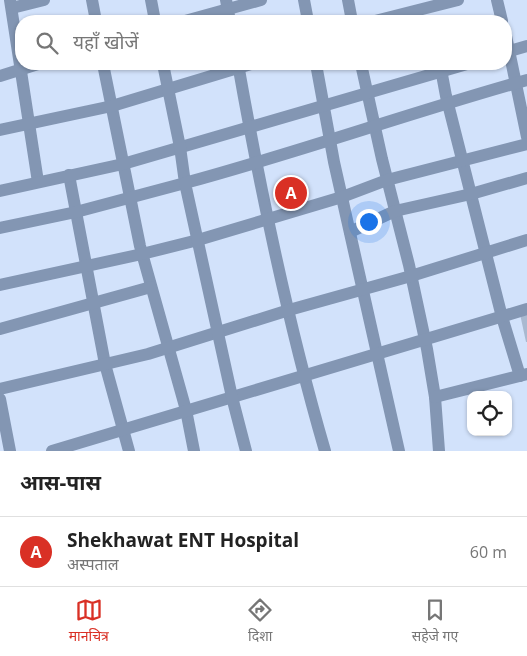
<!DOCTYPE html>
<html lang="hi">
<head>
<meta charset="utf-8">
<style>
	body { margin:0; font-family:"Open Sans","Noto Sans Devanagari",sans-serif; background:#f2f2f2; color:#222 }
	.controls { position:absolute; right:15px; bottom:15px; display:grid; overflow:hidden; border-radius:10px; box-shadow:0 1px 4px #0004 }
	.controls button { width:45px; height:45px; display:grid; place-items:center; padding:0; border:0; border-bottom:1px solid #e0e0e0; background:#fff; color:#222; font:25px sans-serif }
	.you { position:absolute; left:368px; top:221px; width:18px; height:18px; margin:-12px; border:4px solid #fff; border-radius:50%; background:#1a73e8; box-shadow:0 0 0 8px #1a73e833 }
	.badge { display:grid; place-items:center; width:32px; height:32px; border-radius:50%; background:#d93025; color:#fff; font-size:16px; font-weight:700 }
	.pin { position:absolute; translate:-50% -50%; border:2px solid #fff; box-shadow:0 1px 5px #0006 }
	.list { margin:0; padding:0; list-style:none }
	h2 { display:flex; justify-content:space-between; align-items:center; height:65px; margin:0; padding:0 20px; font-size:21px }
	h2 small { font-size:16px; font-weight:400; color:#767676 }
	.list li { display:grid; grid-template-columns:32px 1fr auto; gap:15px; align-items:center; box-sizing:border-box; height:70px; padding:0 20px; border-top:1px solid #e0e0e0 }
	.list b { display:block; font-size:19px; white-space:nowrap }
	.list p { margin:0; font-size:16px; white-space:nowrap; color:#767676 }
	.list em { font-size:16px; font-style:normal; color:#767676 }
	.icon { flex:none; width:28px; height:28px; fill:none; stroke:currentColor; stroke-width:2; stroke-linecap:round; stroke-linejoin:round }
	.map { position:relative; flex:none; width:527px; height:451px; overflow:hidden }
	.search { position:absolute; background:#fff; box-shadow:0 1px 4px #0004; left:15px; right:15px; top:15px; height:55px; display:flex; align-items:center; gap:12px; box-sizing:border-box; padding:0 18px; border-radius:20px; color:#767676; font-size:19px }
	.sheet { height:135px; background:#fff }
	nav { display:flex; justify-content:space-around; align-items:center; box-sizing:border-box; height:70px; border-top:1px solid #e0e0e0; background:#fff; font-size:14px; color:#767676 }
	nav a { display:grid; justify-items:center; gap:2px }
	nav .on { color:#d93025 }
	.map>svg:first-child { display:block }
	.building { fill:#a9b9d0 }
	.lines { fill:none; stroke-linecap:round; stroke-linejoin:round }
	.minor { stroke:#8396b3; stroke-width:12 }
</style>
</head>
<body>
<div class="map">
<svg width="527" height="451" viewBox="0 0 527 451">
	<rect width="100%" height="100%" fill="#d2e2fb"/>
	<g class="building">
		<path d="M295,180L299,199L286,202L282,183Z"/>
		<path d="M527,313V342H526L520,314Z"/>
	</g>
	<g class="lines">
		<g class="minor">
			<path d="M10,0L38,182"/>
			<path d="M92,0L96,21"/>
			<path d="M151,0L155,21"/>
			<path d="M226,0L230,21"/>
			<path d="M304,0L308,21"/>
			<path d="M348,0L352,21"/>
			<path d="M497,0L502,21"/>
			<path d="M12,8L44,0"/>
			<path d="M185,21L261,0"/>
			<path d="M375,21L458,0"/>
			<path d="M506,36L527,137"/>
			<path d="M506,52L527,46"/>
			<path d="M103,64L140,246L186,410L194,451"/>
			<path d="M238,64C261,194 288,324 325,451"/>
			<path d="M316,64L334,162L399,451"/>
			<path d="M361,64L382,159L409,265L427,349L435,397L439,451"/>
			<path d="M440,64L446,96L502,317L520,376"/>
			<path d="M0,76L38,64"/>
			<path d="M0,130L112,106L251,64"/>
			<path d="M69,175L105,364L129,451"/>
			<path d="M0,191L123,164L467,64"/>
			<path d="M0,228L76,212L185,183L180,147L163,64"/>
			<path d="M350,232L395,211L471,194L527,178"/>
			<path d="M0,285L142,254L198,240L342,197L387,180L527,144"/>
			<path d="M0,329L151,287"/>
			<path d="M0,389L148,354L289,310L411,276L527,240"/>
			<path d="M435,397L527,374"/>
			<path d="M0,399L10,451"/>
			<path d="M52,451L527,309"/>
			<path d="M246,451L232,397L185,183C300,152 412,112 527,80"/>
		</g>
	</g>
</svg>
<div class="controls">
<button><svg class="icon" aria-label="locate" viewBox="0 0 24 24"><circle cx="12" cy="12" r="6"/><path d="M12 2v4M12 18v4M2 12h4M18 12h4"/></svg></button>
</div>
<div class="you"></div>
<div class="pin badge" style="left:291px;top:193px">A</div>
<div class="search"><svg class="icon" aria-label="search" viewBox="0 0 24 24"><circle cx="10" cy="10" r="6"/><path d="M15 15l6 6"/></svg>यहाँ खोजें</div>
</div>
<section class="sheet">
<h2>आस-पास<small></small></h2>
<ul class="list">
<li><span class="badge">A</span><div><b>Shekhawat ENT Hospital</b><p>अस्पताल</p></div><em>60 m</em></li>
</ul>
</section>
<nav>
<a class="on"><svg class="icon" aria-label="map" viewBox="0 0 24 24"><path d="M3 6l6-2 6 2 6-2v14l-6 2-6-2-6 2zM9 4v14M15 6v14"/></svg>मानचित्र</a>
<a><svg class="icon" aria-label="directions" viewBox="0 0 24 24"><path d="M12 3l9 9-9 9-9-9zM9 14v-3h6M13 9l2 2-2 2"/></svg>दिशा</a>
<a><svg class="icon" aria-label="saved" viewBox="0 0 24 24"><path d="M7 4h10v16l-5-4-5 4z"/></svg>सहेजे गए</a>
</nav>
</body>
</html>
